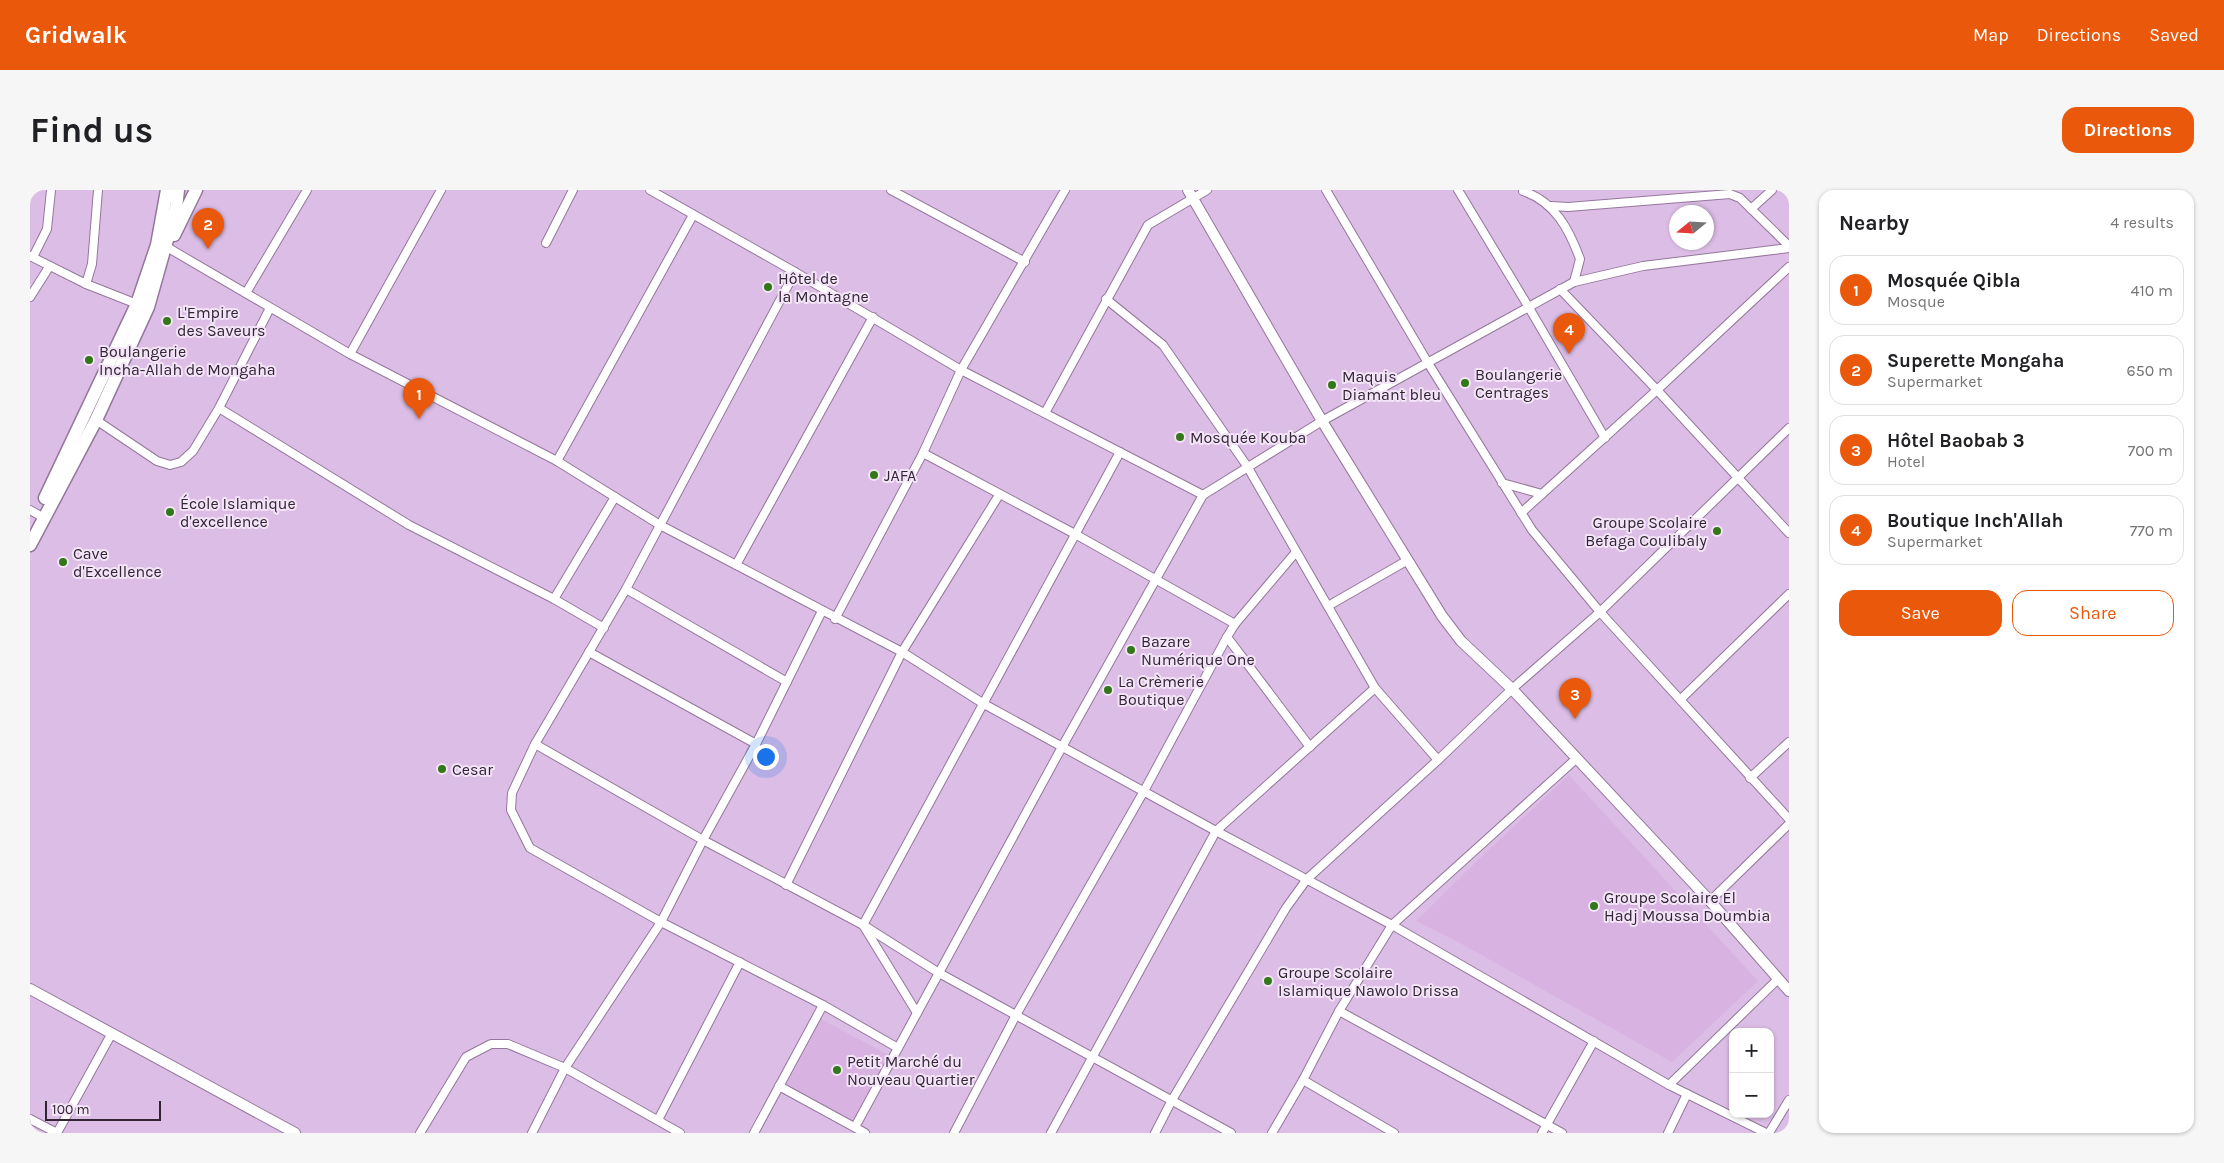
<!DOCTYPE html>
<html lang="en">
<head>
<meta charset="utf-8">
<style>
	body { margin:0; font-family:Karla,sans-serif; background:#f6f6f6; color:#202124 }
	.controls { position:absolute; right:15px; bottom:15px; display:grid; overflow:hidden; border-radius:10px; box-shadow:0 1px 4px #0004 }
	.controls button { width:45px; height:45px; display:grid; place-items:center; padding:0; border:0; border-bottom:1px solid #e0e0e0; background:#fff; color:#202124; font:25px sans-serif }
	.compass { position:absolute; left:1639px; top:15px; width:45px; height:45px; border-radius:50%; background:#fff; box-shadow:0 1px 4px #0004; rotate:252deg }
	.scale { position:absolute; left:15px; bottom:12px; width:116px; box-sizing:border-box; padding-left:5px; border:2px solid #312534; border-top:0; font-size:14px; line-height:18px; white-space:nowrap; color:#312534; -webkit-text-stroke:4px #f4e4f8; paint-order:stroke }
	.you { position:absolute; left:735px; top:566px; width:18px; height:18px; margin:-12px; border:4px solid #fff; border-radius:50%; background:#1a73e8; box-shadow:0 0 0 8px #1a73e833 }
	.badge { display:grid; place-items:center; width:32px; height:32px; border-radius:50%; background:#ea580c; color:#fff; font-size:16px; font-weight:700 }
	.pin { position:absolute; translate:-50% -41px; filter:drop-shadow(0 1px 2px #0008) }
	.pin::after { content:''; position:absolute; top:26px; width:18px; height:15px; background:inherit; clip-path:polygon(0 0,100% 0,50% 100%) }
	.list { margin:0; padding:0; list-style:none }
	h2 { display:flex; justify-content:space-between; align-items:center; height:65px; margin:0; padding:0 20px; font-size:21px }
	h2 small { font-size:16px; font-weight:400; color:#757577 }
	.list li { display:grid; grid-template-columns:32px 1fr auto; gap:15px; align-items:center; box-sizing:border-box; height:70px; margin:0 10px 10px; padding:0 10px; border:1px solid #e0e0e0; border-radius:15px }
	.list b { display:block; font-size:19px; white-space:nowrap }
	.list p { margin:0; font-size:16px; white-space:nowrap; color:#757577 }
	.list em { font-size:16px; font-style:normal; color:#757577 }
	.actions { display:flex; gap:10px; padding:15px 20px }
	.actions a { flex:1; padding:11px 0; border:1px solid #ea580c; border-radius:15px; text-align:center; font-size:18px; color:#ea580c }
	.actions .main { background:#ea580c; color:#fff }
	.map { position:relative; flex:none; width:1759px; height:943px; overflow:hidden; border-radius:15px }
	header { display:flex; align-items:center; gap:30px; box-sizing:border-box; height:70px; padding:0 25px; background:#ea580c; color:#fff }
	header strong { font-size:24px }
	nav { display:flex; gap:28px; margin-inline-start:auto; font-size:18px }
	.intro { display:flex; align-items:center; justify-content:space-between; box-sizing:border-box; height:120px; padding:0 30px }
	h1 { margin:0; font-size:35px }
	.button { padding:12px 22px; border-radius:15px; background:#ea580c; color:#fff; font-size:18px; font-weight:700 }
	main { display:flex; gap:30px; padding:0 30px }
	aside { flex:1; background:#fff; border-radius:15px; box-shadow:0 1px 4px #0004 }
	.map>svg:first-child { display:block }
	.built { fill:#d8b3e2 }
	.lines { fill:none; stroke-linecap:round; stroke-linejoin:round }
	.minor-casing { stroke:#94779c; stroke-width:10 }
	.tertiary-casing { stroke:#94779c; stroke-width:12 }
	.primary-casing { stroke:#94779c; stroke-width:15 }
	.minor { stroke:#fff; stroke-width:8 }
	.tertiary { stroke:#fff; stroke-width:10 }
	.primary { stroke:#fff; stroke-width:12 }
	.poi-dot { fill:#327718; stroke:#f4e4f8; stroke-width:2 }
	.labels { text-anchor:middle; dominant-baseline:central; stroke-width:4; stroke-linejoin:round; paint-order:stroke }
	.poi-label { font-size:16px; fill:#312534; stroke:#f4e4f8; text-anchor:start }
</style>
</head>
<body>
<header>
<strong>Gridwalk</strong>
<nav><a>Map</a><a>Directions</a><a>Saved</a></nav>
</header>
<div class="intro"><h1>Find us</h1><a class="button">Directions</a></div>
<main>
<div class="map">
<svg width="1759" height="943" viewBox="0 0 1759 943">
	<rect width="100%" height="100%" fill="#dcbde5"/>
	<g class="built">
		<path d="M1539,585L1728,791L1642,872L1430,753L1386,731L1450,668Z"/>
		<path d="M791,829L858,865L824,932L756,896Z"/>
	</g>
	<g class="lines">
		<g class="minor-casing">
			<g id="minor">
				<path d="M620,0L765,82L931,180L1173,305"/>
				<path d="M861,0L995,72"/>
				<path d="M1296,0L1398,173L1502,340L1570,422L1759,629"/>
				<path d="M1428,0L1498,116L1575,248"/>
				<path d="M1493,1C1525,12 1539,39 1550,69L1544,92"/>
				<path d="M1521,16L1538,17L1700,4L1710,8L1759,56"/>
				<path d="M1721,19L1742,0"/>
				<path d="M516,53L543,0"/>
				<path d="M135,56L320,164L527,271L630,335L872,462L954,514L1186,641L1362,735L1639,895L1736,943"/>
				<path d="M0,66L56,94L107,114"/>
				<path d="M3,67L17,39L21,0"/>
				<path d="M765,82L596,399L505,554L482,603L481,620L500,658L631,732L793,815L868,858"/>
				<path d="M56,94L62,74L68,0"/>
				<path d="M1530,99L1627,200L1759,343"/>
				<path d="M216,103L277,0"/>
				<path d="M0,107L19,77"/>
				<path d="M1076,109L1133,155L1217,276L1345,498L1408,570"/>
				<path d="M320,164L411,0"/>
				<path d="M189,218L379,335L524,409L574,438"/>
				<path d="M1015,223L1118,35L1177,0"/>
				<path d="M66,230L127,271L140,275L151,272L163,261L189,218L240,118"/>
				<path d="M893,263L1045,344L1205,434"/>
				<path d="M527,271L663,25"/>
				<path d="M1472,293L1512,304"/>
				<path d="M0,320L14,328"/>
				<path d="M1491,323L1627,200L1759,77"/>
				<path d="M706,375L843,127"/>
				<path d="M596,399L757,492"/>
				<path d="M524,409L585,307"/>
				<path d="M1298,416L1378,370"/>
				<path d="M805,429L893,263L931,180L1035,0"/>
				<path d="M1197,447L1280,557"/>
				<path d="M559,462L726,554"/>
				<path d="M1651,509L1759,404"/>
				<path d="M505,554L673,650L833,735L909,783L1201,943"/>
				<path d="M1720,588L1759,552"/>
				<path d="M756,695L872,462L969,305"/>
				<path d="M1680,711L1759,634"/>
				<path d="M1309,821L1532,943"/>
				<path d="M887,823L833,735L1090,262"/>
				<path d="M1273,890L1364,943"/>
				<path d="M1639,895L1748,789"/>
				<path d="M749,896L835,943"/>
				<path d="M0,929L27,943"/>
				<path d="M628,930L710,772"/>
				<path d="M825,937L1032,557L1173,305L1292,231L1544,92L1613,76L1759,58"/>
				<path d="M27,943L82,843"/>
				<path d="M390,943L436,867L461,854H478L535,878L650,943"/>
				<path d="M502,943L535,878L631,732L673,650L726,554L792,421"/>
				<path d="M724,943L793,815"/>
				<path d="M924,943L986,825L1114,601L1197,447L1205,434L1266,362"/>
				<path d="M1021,943L1186,641L1345,498"/>
				<path d="M1125,943L1142,910L1256,718L1277,689L1408,570L1482,499L1570,422L1759,238"/>
				<path d="M1242,943L1273,890L1309,821L1362,735L1547,568"/>
				<path d="M1512,943L1564,851"/>
				<path d="M1638,943L1657,904"/>
				<path d="M1739,943L1759,910"/>
			</g>
		</g>
		<g class="tertiary-casing">
			<g id="tertiary">
				<path d="M1158,0L1292,231L1412,426L1431,451L1482,499L1680,711L1759,801"/>
				<path d="M0,799L265,943"/>
			</g>
		</g>
		<g class="primary-casing">
			<g id="primary">
				<path d="M144,45L166,0"/>
				<path d="M15,308L107,114L127,55L137,0"/>
				<path d="M0,355L66,230L118,117L146,18L148,0"/>
			</g>
		</g>
		<use href="#minor" class="minor"/>
		<use href="#tertiary" class="tertiary"/>
		<use href="#primary" class="primary"/>
	</g>
	<g class="poi-dot">
		<circle cx="738" cy="97" r="5"/>
		<circle cx="137" cy="131" r="5"/>
		<circle cx="59" cy="170" r="5"/>
		<circle cx="1435" cy="193" r="5"/>
		<circle cx="1302" cy="195" r="5"/>
		<circle cx="1150" cy="247" r="5"/>
		<circle cx="844" cy="285" r="5"/>
		<circle cx="140" cy="322" r="5"/>
		<circle cx="1687" cy="341" r="5"/>
		<circle cx="33" cy="372" r="5"/>
		<circle cx="1101" cy="460" r="5"/>
		<circle cx="1078" cy="500" r="5"/>
		<circle cx="412" cy="579" r="5"/>
		<circle cx="1564" cy="716" r="5"/>
		<circle cx="1238" cy="791" r="5"/>
		<circle cx="807" cy="880" r="5"/>
	</g>
	<g class="labels">
		<g class="poi-label">
			<text x="748" y="88">Hôtel de<tspan x="748" dy="18">la Montagne</tspan></text>
			<text x="147" y="122">L'Empire<tspan x="147" dy="18">des Saveurs</tspan></text>
			<text x="69" y="161">Boulangerie<tspan x="69" dy="18">Incha-Allah de Mongaha</tspan></text>
			<text x="1445" y="184">Boulangerie<tspan x="1445" dy="18">Centrages</tspan></text>
			<text x="1312" y="186">Maquis<tspan x="1312" dy="18">Diamant bleu</tspan></text>
			<text x="1160" y="247">Mosquée Kouba</text>
			<text x="854" y="285">JAFA</text>
			<text x="150" y="313">École Islamique<tspan x="150" dy="18">d'excellence</tspan></text>
			<text x="1677" y="332" text-anchor="end">Groupe Scolaire<tspan x="1677" dy="18">Befaga Coulibaly</tspan></text>
			<text x="43" y="363">Cave<tspan x="43" dy="18">d'Excellence</tspan></text>
			<text x="1111" y="451">Bazare<tspan x="1111" dy="18">Numérique One</tspan></text>
			<text x="1088" y="491">La Crèmerie<tspan x="1088" dy="18">Boutique</tspan></text>
			<text x="422" y="579">Cesar</text>
			<text x="1574" y="707">Groupe Scolaire El<tspan x="1574" dy="18">Hadj Moussa Doumbia</tspan></text>
			<text x="1248" y="782">Groupe Scolaire<tspan x="1248" dy="18">Islamique Nawolo Drissa</tspan></text>
			<text x="817" y="871">Petit Marché du<tspan x="817" dy="18">Nouveau Quartier</tspan></text>
		</g>
	</g>
</svg>
<div class="controls">
<button>+</button>
<button>−</button>
</div>
<svg class="compass" viewBox="-18 -18 36 36"><path d="M0-13l5 13h-10z" fill="#e53935"/><path d="M0 13l5-13h-10z" fill="#757577"/></svg>
<div class="scale">100 m</div>
<div class="you"></div>
<div class="pin badge" style="left:389px;top:229px">1</div>
<div class="pin badge" style="left:178px;top:59px">2</div>
<div class="pin badge" style="left:1545px;top:529px">3</div>
<div class="pin badge" style="left:1539px;top:164px">4</div>
</div>
<aside>
<h2>Nearby<small>4 results</small></h2>
<ul class="list">
<li><span class="badge">1</span><div><b>Mosquée Qibla</b><p>Mosque</p></div><em>410 m</em></li>
<li><span class="badge">2</span><div><b>Superette Mongaha</b><p>Supermarket</p></div><em>650 m</em></li>
<li><span class="badge">3</span><div><b>Hôtel Baobab 3</b><p>Hotel</p></div><em>700 m</em></li>
<li><span class="badge">4</span><div><b>Boutique Inch'Allah</b><p>Supermarket</p></div><em>770 m</em></li>
</ul>
<div class="actions"><a class="main">Save</a><a>Share</a></div>
</aside>
</main>
</body>
</html>
